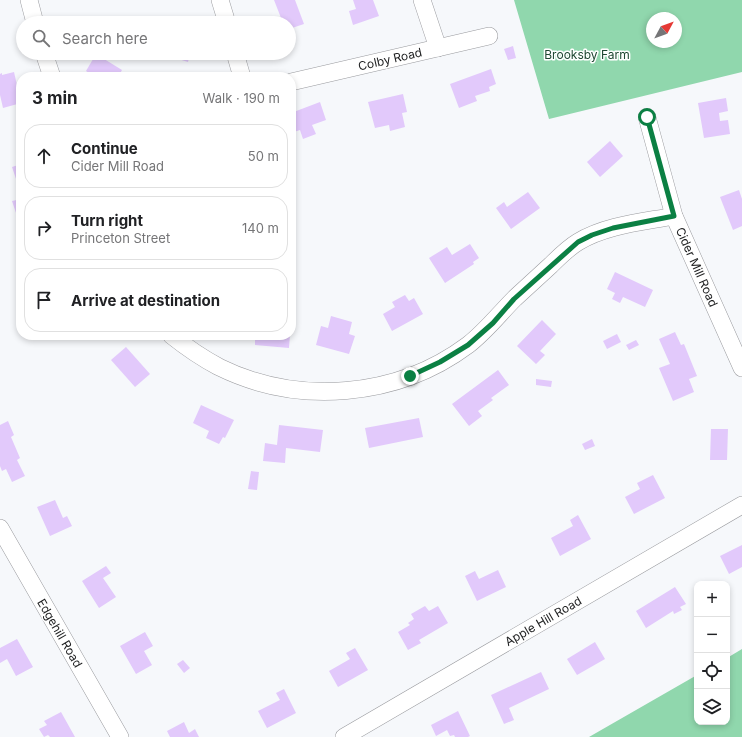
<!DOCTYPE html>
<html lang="en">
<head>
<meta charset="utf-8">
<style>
	body { margin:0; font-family:Inter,sans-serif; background:#f6f6f6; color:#202124 }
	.controls { position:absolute; right:12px; bottom:12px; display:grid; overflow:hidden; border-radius:8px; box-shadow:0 2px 6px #0003 }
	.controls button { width:36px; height:36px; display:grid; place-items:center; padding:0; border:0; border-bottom:1px solid #e0e0e0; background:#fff; color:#202124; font:20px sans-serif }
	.compass { position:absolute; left:646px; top:12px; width:36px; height:36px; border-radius:50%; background:#fff; box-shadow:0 2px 6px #0003; rotate:49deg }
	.stop { position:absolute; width:12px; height:12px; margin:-9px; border:3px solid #0b8043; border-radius:50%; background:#fff }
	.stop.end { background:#0b8043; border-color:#fff; box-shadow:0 1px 4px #0008 }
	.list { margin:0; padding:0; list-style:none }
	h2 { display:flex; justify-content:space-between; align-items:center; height:52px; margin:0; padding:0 16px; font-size:17px }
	h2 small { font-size:13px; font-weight:400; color:#757577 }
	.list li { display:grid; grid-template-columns:26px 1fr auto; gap:12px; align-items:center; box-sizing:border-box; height:64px; margin:0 8px 8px; padding:0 8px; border:1px solid #e0e0e0; border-radius:16px }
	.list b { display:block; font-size:15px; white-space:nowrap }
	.list p { margin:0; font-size:13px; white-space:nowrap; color:#757577 }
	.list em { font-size:13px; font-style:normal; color:#757577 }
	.icon { flex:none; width:22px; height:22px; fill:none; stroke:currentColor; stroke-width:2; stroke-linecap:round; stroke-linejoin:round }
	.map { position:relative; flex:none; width:742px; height:737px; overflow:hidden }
	.search { position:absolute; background:#fff; box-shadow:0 2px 6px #0003; left:16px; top:16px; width:280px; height:44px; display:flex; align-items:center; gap:10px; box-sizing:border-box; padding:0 14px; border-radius:22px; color:#757577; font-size:15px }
	.panel { position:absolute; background:#fff; box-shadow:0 2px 6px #0003; left:16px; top:72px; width:280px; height:268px; border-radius:16px }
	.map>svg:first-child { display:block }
	.green { fill:#90d7ad; fill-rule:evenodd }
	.building { fill:#e2c9fb }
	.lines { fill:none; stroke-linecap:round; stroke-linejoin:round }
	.minor-casing { stroke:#9a9b9f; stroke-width:18 }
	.minor { stroke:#fff; stroke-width:17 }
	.route { stroke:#0b8043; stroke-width:5 }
	.labels { text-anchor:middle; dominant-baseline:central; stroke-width:3; stroke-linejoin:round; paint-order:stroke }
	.park-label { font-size:12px; fill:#1e4731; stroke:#fff }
	.street-label { font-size:12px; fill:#1d1e1f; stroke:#fff }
</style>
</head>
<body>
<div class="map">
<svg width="742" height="737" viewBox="0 0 742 737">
	<rect width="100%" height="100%" fill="#f6f8fb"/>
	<g class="green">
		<path d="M514,0H742V72L549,119ZM652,18H676V42H652Z"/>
		<path d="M742,649V737H589L697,675V722H727V658Z"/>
	</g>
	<g class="building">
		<path d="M274,0H295L304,24L289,29V23H283Z"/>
		<path d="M353,0H373L379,16L353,25L349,11L356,9Z"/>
		<path d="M513,46L516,58L508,60L504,49Z"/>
		<path d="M170,53H190L188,62L169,56Z"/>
		<path d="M96,54L122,70L118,77H95L86,71Z"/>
		<path d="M491,69L496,84L489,87L490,91L475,96L477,101L459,108L450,84Z"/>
		<path d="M14,72L21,103L3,108L0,95V74L2,73V75Z"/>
		<path d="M403,94L407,112L402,113L405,127L390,131L389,125L375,128L368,102Z"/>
		<path d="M726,98L728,111L719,113L720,121L728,120L730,134L704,138L698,103Z"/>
		<path d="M320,102L326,120L312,125L316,134L303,139L300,130L294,132L291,124V113Z"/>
		<path d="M610,141L623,156L600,177L587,162Z"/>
		<path d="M21,164V194L12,167Z"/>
		<path d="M739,190L742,199V226L733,230L720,197Z"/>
		<path d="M528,192L540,208L511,229L496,208L504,202L507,207Z"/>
		<path d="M21,199V219H18L12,201Z"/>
		<path d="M470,244L479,258L473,262L474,264L445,283L429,258L447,247L452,255Z"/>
		<path d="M615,272L653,290L645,307L623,297L620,303L612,299L615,293L607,289Z"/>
		<path d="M405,295L409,301L414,298L423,314L392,331L383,314L395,307L392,302Z"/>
		<path d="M331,316L352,322L349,334L355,336L349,354L316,345L321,326L328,328Z"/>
		<path d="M542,320L556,334L540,351L545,355L536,364L517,346Z"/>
		<path d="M675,332L681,345L684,344L697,376L689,379L694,392L673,401L659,368L670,364L659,339Z"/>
		<path d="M617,334L621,342L607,349L603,341Z"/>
		<path d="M255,335H290L289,348L255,345Z"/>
		<path d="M636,340L639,345L629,350L626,345Z"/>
		<path d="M126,347L150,374L135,387L111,360Z"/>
		<path d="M498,370L509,385L491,398L493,400L478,411L482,416L469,426L452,404Z"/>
		<path d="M536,379L552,381L551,387L536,385Z"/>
		<path d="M201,405L234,420L225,438L223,437L219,444L206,438L209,431L193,423Z"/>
		<path d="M419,418L423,437L369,448L365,428Z"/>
		<path d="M8,421L14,435L11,437L20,458L17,460L25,476L12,482L6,469L2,471L0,466V425Z"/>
		<path d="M279,425L323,430L320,452L286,448L285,463L263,461L265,443L277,445Z"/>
		<path d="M711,429H728L727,460H710Z"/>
		<path d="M592,439L595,446L585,450L582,444Z"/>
		<path d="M251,471L259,472L257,490L248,489Z"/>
		<path d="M653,475L665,498L634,514L625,497L640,489L637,483Z"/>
		<path d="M55,500L63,518L67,516L72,526L50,536L37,507Z"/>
		<path d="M578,515L591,539L560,556L551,538L573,526L570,520Z"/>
		<path d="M742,545V567L729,574L720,556Z"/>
		<path d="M106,566L111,573L103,578L116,597L99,608L82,581Z"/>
		<path d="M498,570L506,587L477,601L465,576L475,571L479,579Z"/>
		<path d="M675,587L686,604L680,607L682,610L674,614L673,611L646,628L636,611Z"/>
		<path d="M425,606L429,611L438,606L448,623L419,640L421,643L408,650L398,632L410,625L408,623L414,619L411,614Z"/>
		<path d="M145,632L153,646L144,651L152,665L136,674L120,646Z"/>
		<path d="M17,639L33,667L16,676L7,659L0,663V648Z"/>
		<path d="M595,642L605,659L577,675L567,659Z"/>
		<path d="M355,648L368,670L338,687L329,671L350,659L346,653Z"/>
		<path d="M183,660L190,668L184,673L177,664Z"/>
		<path d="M541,672L549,689L509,708L514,720L504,724L491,695Z"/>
		<path d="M284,689L296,713L267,728L258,711L280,700L276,693Z"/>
		<path d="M458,711L470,736L468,737H455L454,735L450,736L447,730L436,736L431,725Z"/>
		<path d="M61,712L75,737H50L48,735L44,737L39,729L47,725L44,721Z"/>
		<path d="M184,722L189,733L195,729L199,737H170L167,731Z"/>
	</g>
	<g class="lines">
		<g class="minor-casing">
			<g id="minor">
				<path d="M29,0L35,23"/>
				<path d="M220,0L227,23"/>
				<path d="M422,0L438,48"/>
				<path d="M44,53L52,77"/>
				<path d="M235,53L242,77"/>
				<path d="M291,82L489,36"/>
				<path d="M647,117L674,216L742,368"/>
				<path d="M171,335C186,347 202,358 219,367C298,406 397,398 468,345C486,331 499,314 515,298C527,287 539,276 551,265C559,257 568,248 578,242C606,225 643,222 674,216"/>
				<path d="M0,528L120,737"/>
				<path d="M344,737L742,505"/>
			</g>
		</g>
		<use href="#minor" class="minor"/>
	</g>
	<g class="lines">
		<path class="route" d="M410,376L440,362L468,345L493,323L514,299L578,242L592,235L613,228L674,216L647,117"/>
	</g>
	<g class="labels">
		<g class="park-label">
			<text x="587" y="54">Brooksby Farm</text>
		</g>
		<g class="street-label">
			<text transform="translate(390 59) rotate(-13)">Colby Road</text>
			<text transform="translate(697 267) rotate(66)">Cider Mill Road</text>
			<text transform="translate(543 621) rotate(-30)">Apple Hill Road</text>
			<text transform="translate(60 633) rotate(60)">Edgehill Road</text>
		</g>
	</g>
</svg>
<div class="controls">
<button>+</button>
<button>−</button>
<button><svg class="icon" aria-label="locate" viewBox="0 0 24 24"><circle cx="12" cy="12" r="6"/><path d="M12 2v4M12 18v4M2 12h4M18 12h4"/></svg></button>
<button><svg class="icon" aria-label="layers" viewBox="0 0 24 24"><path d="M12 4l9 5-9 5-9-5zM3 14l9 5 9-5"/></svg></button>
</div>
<svg class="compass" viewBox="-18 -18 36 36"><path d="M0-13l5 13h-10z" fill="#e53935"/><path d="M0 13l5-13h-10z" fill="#757577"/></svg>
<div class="stop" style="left:647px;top:117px"></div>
<div class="stop end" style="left:410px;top:376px"></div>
<div class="search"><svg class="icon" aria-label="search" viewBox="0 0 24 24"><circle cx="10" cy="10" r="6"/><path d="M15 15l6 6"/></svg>Search here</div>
<section class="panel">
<h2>3 min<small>Walk · 190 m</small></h2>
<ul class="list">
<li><svg class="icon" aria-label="ahead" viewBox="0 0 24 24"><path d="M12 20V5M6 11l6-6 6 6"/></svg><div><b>Continue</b><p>Cider Mill Road</p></div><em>50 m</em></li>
<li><svg class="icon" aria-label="right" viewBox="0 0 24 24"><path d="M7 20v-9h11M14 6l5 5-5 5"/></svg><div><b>Turn right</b><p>Princeton Street</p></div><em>140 m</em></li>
<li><svg class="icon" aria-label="arrive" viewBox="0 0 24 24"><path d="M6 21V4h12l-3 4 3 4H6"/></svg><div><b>Arrive at destination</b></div></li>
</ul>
</section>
</div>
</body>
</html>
